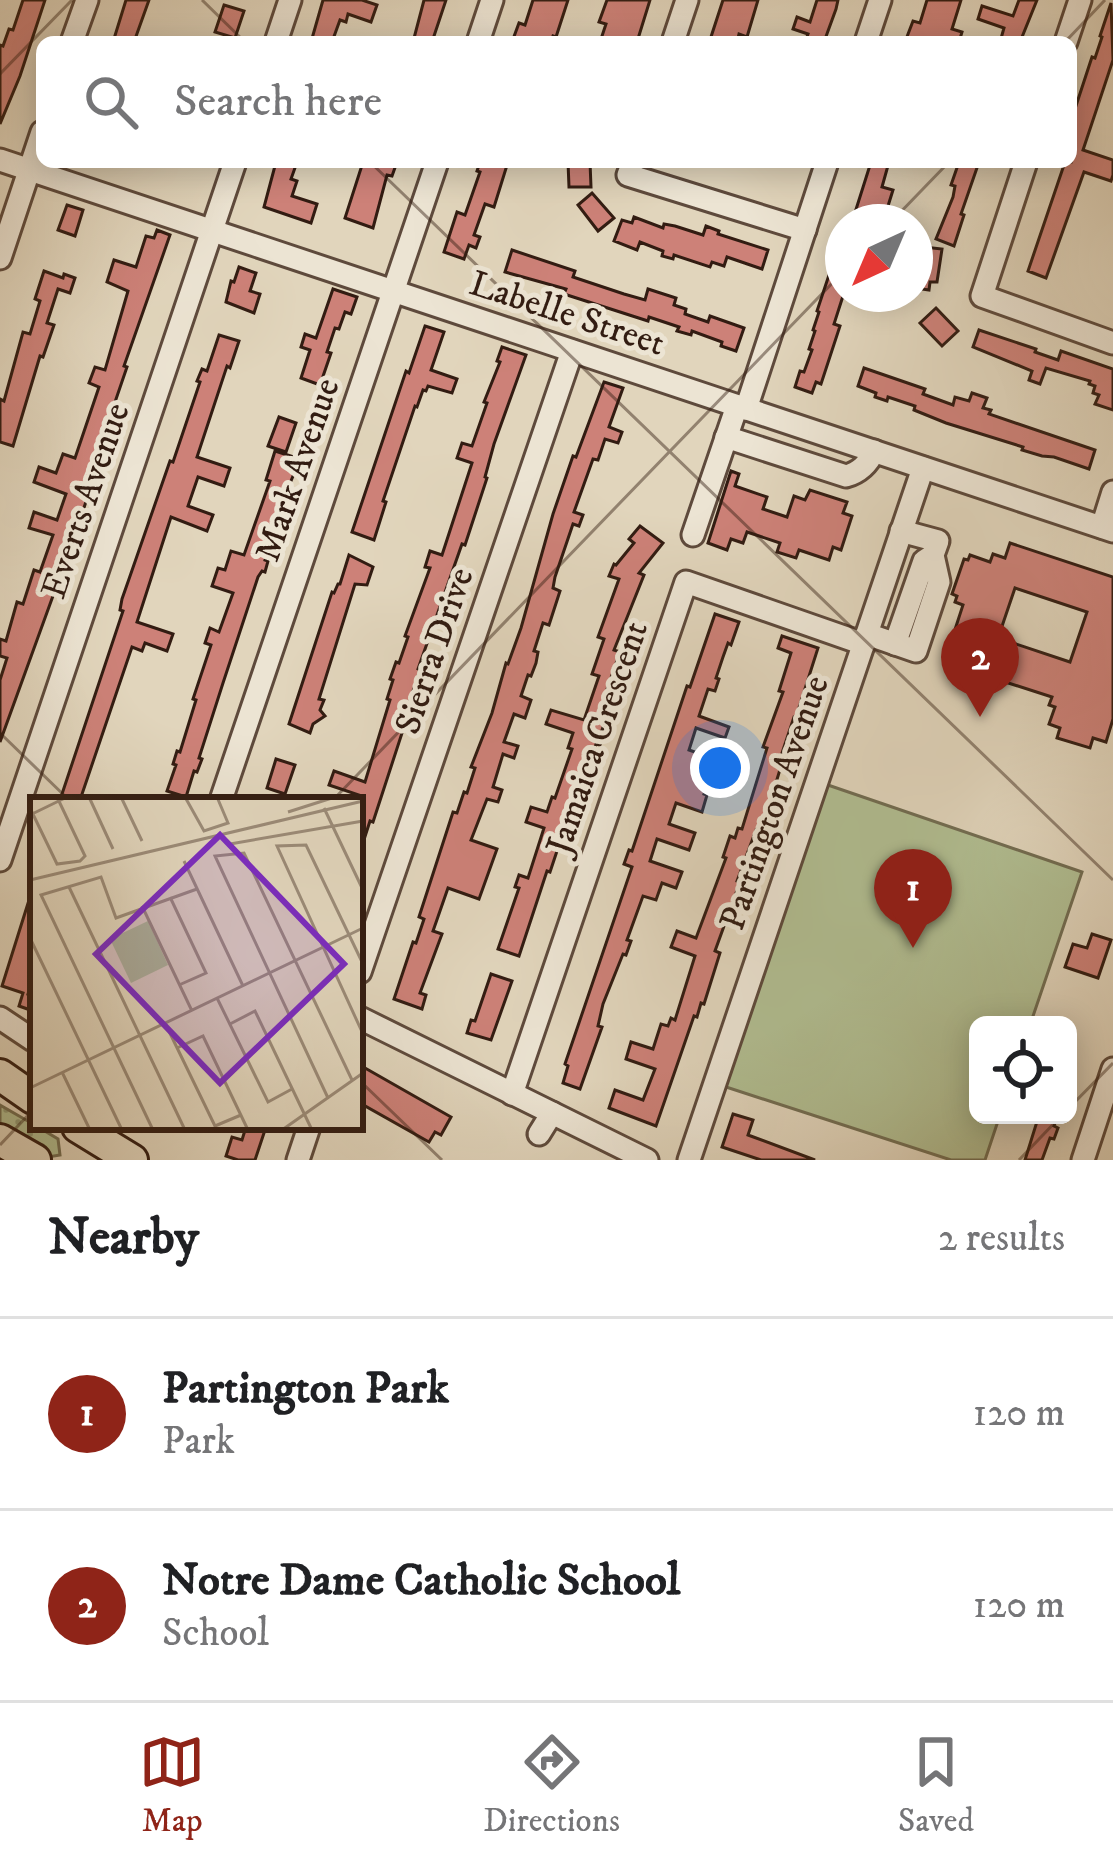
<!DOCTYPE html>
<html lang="en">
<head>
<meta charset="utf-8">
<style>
	body { margin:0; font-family:"IM FELL DW Pica",serif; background:#f2f2f2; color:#202124 }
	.controls { position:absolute; right:36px; bottom:36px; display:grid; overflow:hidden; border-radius:18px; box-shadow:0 6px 30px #0003 }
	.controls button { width:108px; height:108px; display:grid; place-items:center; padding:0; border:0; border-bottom:3px solid #e0e0e0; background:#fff; color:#202124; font:60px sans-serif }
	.compass { position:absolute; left:825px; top:204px; width:108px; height:108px; border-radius:50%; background:#fff; box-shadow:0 6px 30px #0003; rotate:224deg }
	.you { position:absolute; left:720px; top:768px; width:42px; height:42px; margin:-30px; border:9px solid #fff; border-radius:50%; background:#1a73e8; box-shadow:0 0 0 18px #1a73e833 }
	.badge { display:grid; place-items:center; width:78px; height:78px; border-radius:50%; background:#8f2418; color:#fff; font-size:39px; font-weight:700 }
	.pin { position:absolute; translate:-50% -99px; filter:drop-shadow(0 3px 6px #0008) }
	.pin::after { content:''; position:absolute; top:63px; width:42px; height:36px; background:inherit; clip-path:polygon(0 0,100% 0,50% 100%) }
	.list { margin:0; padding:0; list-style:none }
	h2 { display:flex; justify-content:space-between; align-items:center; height:156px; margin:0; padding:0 48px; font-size:51px }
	h2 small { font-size:39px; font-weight:400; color:#757577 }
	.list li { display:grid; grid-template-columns:78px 1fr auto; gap:36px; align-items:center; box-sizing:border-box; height:192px; padding:0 48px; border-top:3px solid #e0e0e0 }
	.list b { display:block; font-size:45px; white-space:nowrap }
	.list p { margin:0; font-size:39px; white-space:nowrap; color:#757577 }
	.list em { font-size:39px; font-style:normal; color:#757577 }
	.icon { flex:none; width:66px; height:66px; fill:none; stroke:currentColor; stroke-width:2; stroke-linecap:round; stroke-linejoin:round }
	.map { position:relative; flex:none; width:1113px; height:1160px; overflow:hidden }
	.search { position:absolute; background:#fff; box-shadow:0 6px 30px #0003; left:36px; right:36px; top:36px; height:132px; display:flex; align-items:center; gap:30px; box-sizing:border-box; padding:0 42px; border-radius:18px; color:#757577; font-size:45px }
	.sheet { height:540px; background:#fff }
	nav { display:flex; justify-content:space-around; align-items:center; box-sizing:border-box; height:168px; border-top:3px solid #e0e0e0; background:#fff; font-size:33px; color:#757577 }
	nav a { display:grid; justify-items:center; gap:6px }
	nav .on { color:#8f2418 }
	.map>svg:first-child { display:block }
	.grass { fill:url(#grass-dots); stroke:#726d52; stroke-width:3 }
	.green { fill:#b1be92; stroke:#726d52; stroke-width:3 }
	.building { fill:#cd8178; stroke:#321c12; stroke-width:3; fill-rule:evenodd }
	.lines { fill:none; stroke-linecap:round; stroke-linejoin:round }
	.minor-casing { stroke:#5e4a3c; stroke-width:27 }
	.highway-casing { stroke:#321c12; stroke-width:36 }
	.minor { stroke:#ece4d3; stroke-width:21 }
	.highway { stroke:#e1d5bc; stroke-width:30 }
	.ticks { fill:none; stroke:#321c12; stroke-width:3; stroke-opacity:0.45 }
	.labels { text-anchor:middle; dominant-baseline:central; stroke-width:10; stroke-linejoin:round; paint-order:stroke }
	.street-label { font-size:36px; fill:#321c12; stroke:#ece4d3 }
	.inset-road { fill:none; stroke:#9b8b78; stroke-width:3 }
	.view { fill:#7b2cbf; fill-opacity:0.15; stroke:#7b2cbf; stroke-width:6 }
	.inset-edge { fill:none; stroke:#321c12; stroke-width:6 }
</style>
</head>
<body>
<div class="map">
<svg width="1113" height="1160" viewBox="0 0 1113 1160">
	<defs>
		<pattern id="grass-dots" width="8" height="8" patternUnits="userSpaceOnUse" patternTransform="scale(3)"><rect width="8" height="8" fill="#b1be92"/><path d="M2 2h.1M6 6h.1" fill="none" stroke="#919a76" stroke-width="1.8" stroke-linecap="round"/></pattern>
	</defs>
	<rect width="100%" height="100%" fill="#e1d5bc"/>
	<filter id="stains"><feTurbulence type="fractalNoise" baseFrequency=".00167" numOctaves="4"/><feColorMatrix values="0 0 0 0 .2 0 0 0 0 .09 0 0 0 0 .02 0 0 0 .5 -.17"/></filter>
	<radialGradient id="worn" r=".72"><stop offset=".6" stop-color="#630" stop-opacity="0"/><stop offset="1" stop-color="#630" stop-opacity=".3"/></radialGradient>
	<path class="grass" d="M0,1105L33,1124V1127H38L58,1139L60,1155L48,1157L0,1129Z"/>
	<path class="green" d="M825,784L1082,872L1030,1025H978V1115H1000L985,1160H951L723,1086Z"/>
	<g class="building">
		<path d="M23,0H45L20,76L0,124V45L3,46L9,29L13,30Z"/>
		<path d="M126,0H149L134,42H113Z"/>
		<path d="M323,0H362L377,5L371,22L348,14L346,22L340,20L332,42H311Z"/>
		<path d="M424,0H446L432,42H413Z"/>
		<path d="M533,0H568L556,37L553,36L551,42H512L519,23L525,25Z"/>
		<path d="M607,0H650L637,42H600L606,24L599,22Z"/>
		<path d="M723,0H758L747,37L739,34L737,42L710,40Z"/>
		<path d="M817,0H838L836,9L824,42H805L808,34L793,29L797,17L810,22Z"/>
		<path d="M927,0H961L952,29L962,32L959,42H940L926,38L925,42H905L913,21L920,23Z"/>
		<path d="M1019,0H1037L1020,42H1000L1004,28L978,19L982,6L1013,16Z"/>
		<path d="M1111,3L1113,60L1083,150L1113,160V175L1111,181L1084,172L1046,278L1028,271L1065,162H1071V121L1092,57L1095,58L1102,37L1100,36Z"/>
		<path d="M224,5L244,11L235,38L215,32Z"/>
		<path d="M276,162L296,165L291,179L297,181L292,196L317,204L311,223L264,207Z"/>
		<path d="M363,162H397L392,176L387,175L373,228L345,218Z"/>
		<path d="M480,162H508L494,207L485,204L474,235L480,237L476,248L469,245L464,259L444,252L457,212L465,215L480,172L477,171Z"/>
		<path d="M568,162H590L591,187H569Z"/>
		<path d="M871,162H889L882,187L893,190L883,222H852Z"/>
		<path d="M959,162H979L961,214L964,215L954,246L936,239L953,197L955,186L951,185Z"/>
		<path d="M592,193L614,218L598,231L578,205Z"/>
		<path d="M67,205L83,210L75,236L58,230Z"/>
		<path d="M634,217L663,228L664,224L675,226L703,235L706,226L719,231L718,234L768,250L762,269L727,257L724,266L712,262L710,267L674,255L673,259L662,256L663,251L640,242L637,250L614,241L622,220L632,223Z"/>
		<path d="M157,230L170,235L124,366L127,367L100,446L104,447L74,538L0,742V680L7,658L0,656V639L6,641L17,602L23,604L34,570L40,572L53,535L29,528L34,512L57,520L66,494L34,482L39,467L56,473L63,454L75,458L99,387L89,383L95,367L105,370L128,291L107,282L114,260L136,267L146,236L154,238Z"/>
		<path d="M841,239L843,296L834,324L840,326L821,384L816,382L812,393L795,387L800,371L804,372L812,350L809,349L815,331L813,330L819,312L817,311Z"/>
		<path d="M915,246L942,249L937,282H930L929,290L915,288Z"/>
		<path d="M512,250L575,271L573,277L624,294L645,300L648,289L676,298L674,305L686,309L685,314L708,322L710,316L744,328L736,351L721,346L722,342L692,331L691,335L677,331L679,327L649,317L648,321L564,294L566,289L505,272Z"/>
		<path d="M239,267L256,273L250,291L260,294L254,313L226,302L231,281L234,282Z"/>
		<path d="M44,271L63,278L64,274L75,278L70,293L58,289L47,323L54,325L43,357L40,356L13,446L0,442V399L4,401L23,332L30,334L40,301L35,299Z"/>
		<path d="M333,289L357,297L351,314L345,312L339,329L335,328L327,352L331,353L320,385L301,378L310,350L301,347L305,334L316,338Z"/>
		<path d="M936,308L958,331L942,346L920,323Z"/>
		<path d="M425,326L444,332L431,370L457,379L452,393L428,386L426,391L423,390L417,407L415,406L383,501L386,502L374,540L352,532L406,371L409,373Z"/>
		<path d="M979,330L1036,349L1035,352L1058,360L1061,351L1113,369V410L1095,404L1099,395L1093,393L1095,386L1089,384L1090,381L1046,368L1040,384L1029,380L1032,371L973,347Z"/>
		<path d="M219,335L239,341L230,368L227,366L197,457L230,468L224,486L198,477L188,506L213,515L207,531L171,517L137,622L173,634L167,651L145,643L142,651L132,647L80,800H60L123,611L120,610L122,599L129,579L170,461L173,462L200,382L197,381L202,369L207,371Z"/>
		<path d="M502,347L526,355L494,444L485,477L487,478L465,545L462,544L418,669L420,670L405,715L404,727L373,822L370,821L362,846L360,845L359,795L329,785L334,771L365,782L390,700L387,699L393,680L390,679L396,662L399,663L408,637L405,636L430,568L425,567L430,551L442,555L472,463L457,458L462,443L472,446L487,403L484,402L500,362L497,361Z"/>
		<path d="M864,368L925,389L923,394L953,405L955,397L969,401L972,393L987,398L983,408L991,410L989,414L1095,450L1089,469L1054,457L1042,456L1022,450L1023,447L946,423L914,410L915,406L888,397L887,401L875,397L876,393L858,386Z"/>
		<path d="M604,382L623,388L609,427L622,432L618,443L605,439L598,460L593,459L574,512L583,515L579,526L573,524L555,577L553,588L560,591L549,625L543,623L534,651L538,652L536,663L531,676L528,675L521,696L531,700L525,718L514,714L504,742L518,746L514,758L503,754L493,787L502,790L498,802L487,799L471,840L497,849L479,899L448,888L433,931L442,934L420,993L426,995L422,1009L394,999L413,942L416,943L424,919L419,917L453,812L457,813L464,792L467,793L475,768L471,767L492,713L506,663L508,664L521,628L553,514L573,456L576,457Z"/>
		<path d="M279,417L296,423L286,452L268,446Z"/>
		<path d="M275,451L300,459L282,503L265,560L268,561L265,572L262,571L258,577L223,683L199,758L202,759L197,772L194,771L186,797L167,791L176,765L173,764L177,751L180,752L196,700L193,699L211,645L205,643L210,628L219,632L233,593L212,586L218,568L225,570L231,551L244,555L270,481L266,480Z"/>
		<path d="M731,471L739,474L735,486L767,497L763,509L787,517L794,496L805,500L810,490L847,502L843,513L852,516L841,550L833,547L829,560L799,550L796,558L777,552L780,543L747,532L743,543L731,539L727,550L708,543Z"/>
		<path d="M640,526L663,543L639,573L644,575L614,650L620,652L607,689L615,692L602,730L605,731L600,745L596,744L591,759L588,758L550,872L547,871L519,956L498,949L519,888L515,887L519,875L528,878L544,828L526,822L531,807L547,812L552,797L555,798L572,749L568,748L573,733L546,724L551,710L584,720L599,676L592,674L604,639L598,637L619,579L609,576L614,564L616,565L634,543L629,539Z"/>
		<path d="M1010,543L1113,577V719L1106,742L1093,738L1090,748L1057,738L1060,728L1049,724L1055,707L1049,705L1052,697L968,670L972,659L948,651L963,605L955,602L957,596L952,594L964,559L968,560L970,555L990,562L993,554L1005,558ZM1015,588L1087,612L1070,662L998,638Z"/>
		<path d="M349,555L373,567L367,585L355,584L319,699L324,700L320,710L325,716L313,724L310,733L289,724L332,592L334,593L338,584H340Z"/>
		<path d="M715,614L739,622L731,645L728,643L723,657L716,678L719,679L715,691L708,689L699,716L729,727L725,738L696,728L689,750L715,759L704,794L707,795L702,812L676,803L669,824L695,833L689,850L657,839L650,861L682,872L676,888L662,883L656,900L643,896L627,940L631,941L626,955L623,954L603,1004L598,1026L602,1027L580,1089L563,1083L568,1066L565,1064L632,867L624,864L629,850L632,851L687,686L690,687Z"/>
		<path d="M782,636L818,648L796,717H794L779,762L782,763L761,832L756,830L737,881L740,882L715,951L720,953L704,1004L701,1003L697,1017L694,1016L656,1126L609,1108L615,1090L643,1100L655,1069L626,1059L631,1042L653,1049L661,1024L668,1026L671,1018L675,1020L695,956L671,947L677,931L696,938L726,858L723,857L730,836L735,838L738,828L742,829L767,748L763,747L783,692L779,691L791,653L778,648Z"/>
		<path d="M276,759L295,765L285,794L267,788Z"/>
		<path d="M30,897L33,898V956L29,968L33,970V978L28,994L33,995V1011L19,1006L23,993L2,986Z"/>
		<path d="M1092,934L1111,940L1098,978L1065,967L1073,944L1087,948Z"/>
		<path d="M491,974L512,981L491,1040L467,1033L471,1020L475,1021Z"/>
		<path d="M365,1068L451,1117L441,1135L435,1132L429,1142L360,1103V1076Z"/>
		<path d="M733,1114L753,1120L748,1135L815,1160H761L722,1147Z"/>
		<path d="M1039,1115L1056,1120L1054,1126L1058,1128L1054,1139L1050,1138L1042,1160H1025Z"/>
		<path d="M246,1127H266L255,1160H238L226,1156L232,1137L242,1140Z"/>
	</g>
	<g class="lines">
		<g class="minor-casing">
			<g id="minor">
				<path d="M72,42L87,0"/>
				<path d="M276,42L290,0"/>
				<path d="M478,42L492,0"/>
				<path d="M673,42L687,0"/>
				<path d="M866,42L880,0"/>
				<path d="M1066,42L1080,0"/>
				<path d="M0,160L1113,531"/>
				<path d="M633,162L628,175L805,230"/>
				<path d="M1026,162L982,296L1113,343"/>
				<path d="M0,258L42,132"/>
				<path d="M746,409L827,162"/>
				<path d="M726,437L846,476C860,472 868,464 874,451"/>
				<path d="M1102,527L1113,492"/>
				<path d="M693,535L737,406"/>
				<path d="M867,634L916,651L939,582L933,555L938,541L901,531"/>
				<path d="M895,644L924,561L933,555"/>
				<path d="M221,800L437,162"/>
				<path d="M0,860L235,162"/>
				<path d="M360,972L572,351"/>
				<path d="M0,1018L33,1040"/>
				<path d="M360,1018L647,1160"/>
				<path d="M512,1094L686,582L864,644"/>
				<path d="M539,1134L552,1113"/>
				<path d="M298,1160L309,1127"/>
				<path d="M689,1160L923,468"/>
				<path d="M1083,1160L1113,1069"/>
			</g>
		</g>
		<g class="highway-casing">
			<g id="highway">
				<path d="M0,1075L33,1098"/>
				<path d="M78,1127L132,1160"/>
				<path d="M0,1140L35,1160"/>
			</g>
		</g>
		<use href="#minor" class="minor"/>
		<use href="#highway" class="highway"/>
	</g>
	<path class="ticks" d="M202,0L245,42M1065,42L1105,0M0,74L72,0M370,162L1113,880M891,222L949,162M0,733L69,800M333,800L843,272M360,1081L442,1160M1068,1109L1113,1063M0,1145L33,1110M1019,1160L1062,1115"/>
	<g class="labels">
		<g class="street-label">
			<text transform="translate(567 314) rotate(18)">Labelle Street</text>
			<text transform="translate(298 470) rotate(-71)">Mark Avenue</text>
			<text transform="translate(86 501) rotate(-71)">Everts Avenue</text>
			<text transform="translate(435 651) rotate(-71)">Sierra Drive</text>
			<text transform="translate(598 738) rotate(-71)">Jamaica Crescent</text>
			<text transform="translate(775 803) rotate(-71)">Partington Avenue</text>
		</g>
	</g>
	<g transform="translate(30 797)">
		<rect width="333" height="333" fill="#e1d5bc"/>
		<path d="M118,124L138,168L101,186L80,142Z" fill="#b1be92"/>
		<path class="inset-road" d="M59,0L83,52M91,0L112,44M155,0L174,34L198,26L187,0M0,11L27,67L50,64L55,59L27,0M294,11L333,93M258,15L305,0M0,18L37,0M200,47L333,24M154,64L213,189M0,83L333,4M39,90L155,333M140,100L176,176L149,188M112,109L162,214M0,141L92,333M333,167L276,48L247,49L333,237M187,201L238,305L262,292M135,226L185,329L211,318M200,227L225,214L282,333M147,251L173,239L218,333M32,275L60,333M0,291L333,131M298,301L185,59L214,56L322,283M123,333L11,98L71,80L86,121L167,92M252,333L333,276"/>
		<path class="view" d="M190,38L314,167L190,286L66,157Z"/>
		<rect width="333" height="333" class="inset-edge"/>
	</g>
	<rect width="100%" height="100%" filter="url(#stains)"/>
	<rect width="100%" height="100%" fill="url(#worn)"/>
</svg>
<div class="controls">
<button><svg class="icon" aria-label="locate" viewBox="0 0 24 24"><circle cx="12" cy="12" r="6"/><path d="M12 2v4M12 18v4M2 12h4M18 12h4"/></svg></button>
</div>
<svg class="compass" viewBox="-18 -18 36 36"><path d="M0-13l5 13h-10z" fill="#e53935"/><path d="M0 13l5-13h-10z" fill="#757577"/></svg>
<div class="you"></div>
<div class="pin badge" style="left:913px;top:948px">1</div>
<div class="pin badge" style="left:980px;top:717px">2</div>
<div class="search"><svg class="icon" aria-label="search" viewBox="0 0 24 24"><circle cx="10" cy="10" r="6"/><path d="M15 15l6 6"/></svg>Search here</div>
</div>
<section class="sheet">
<h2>Nearby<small>2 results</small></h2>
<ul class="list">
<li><span class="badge">1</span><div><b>Partington Park</b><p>Park</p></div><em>120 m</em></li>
<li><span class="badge">2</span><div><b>Notre Dame Catholic School</b><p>School</p></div><em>120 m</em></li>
</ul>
</section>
<nav>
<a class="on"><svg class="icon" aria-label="map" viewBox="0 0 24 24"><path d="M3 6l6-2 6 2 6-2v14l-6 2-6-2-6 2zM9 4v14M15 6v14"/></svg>Map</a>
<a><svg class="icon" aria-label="directions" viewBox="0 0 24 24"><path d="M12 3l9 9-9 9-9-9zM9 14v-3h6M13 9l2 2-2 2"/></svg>Directions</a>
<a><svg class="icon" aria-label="saved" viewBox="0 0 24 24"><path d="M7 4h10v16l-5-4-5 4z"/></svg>Saved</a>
</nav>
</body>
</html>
